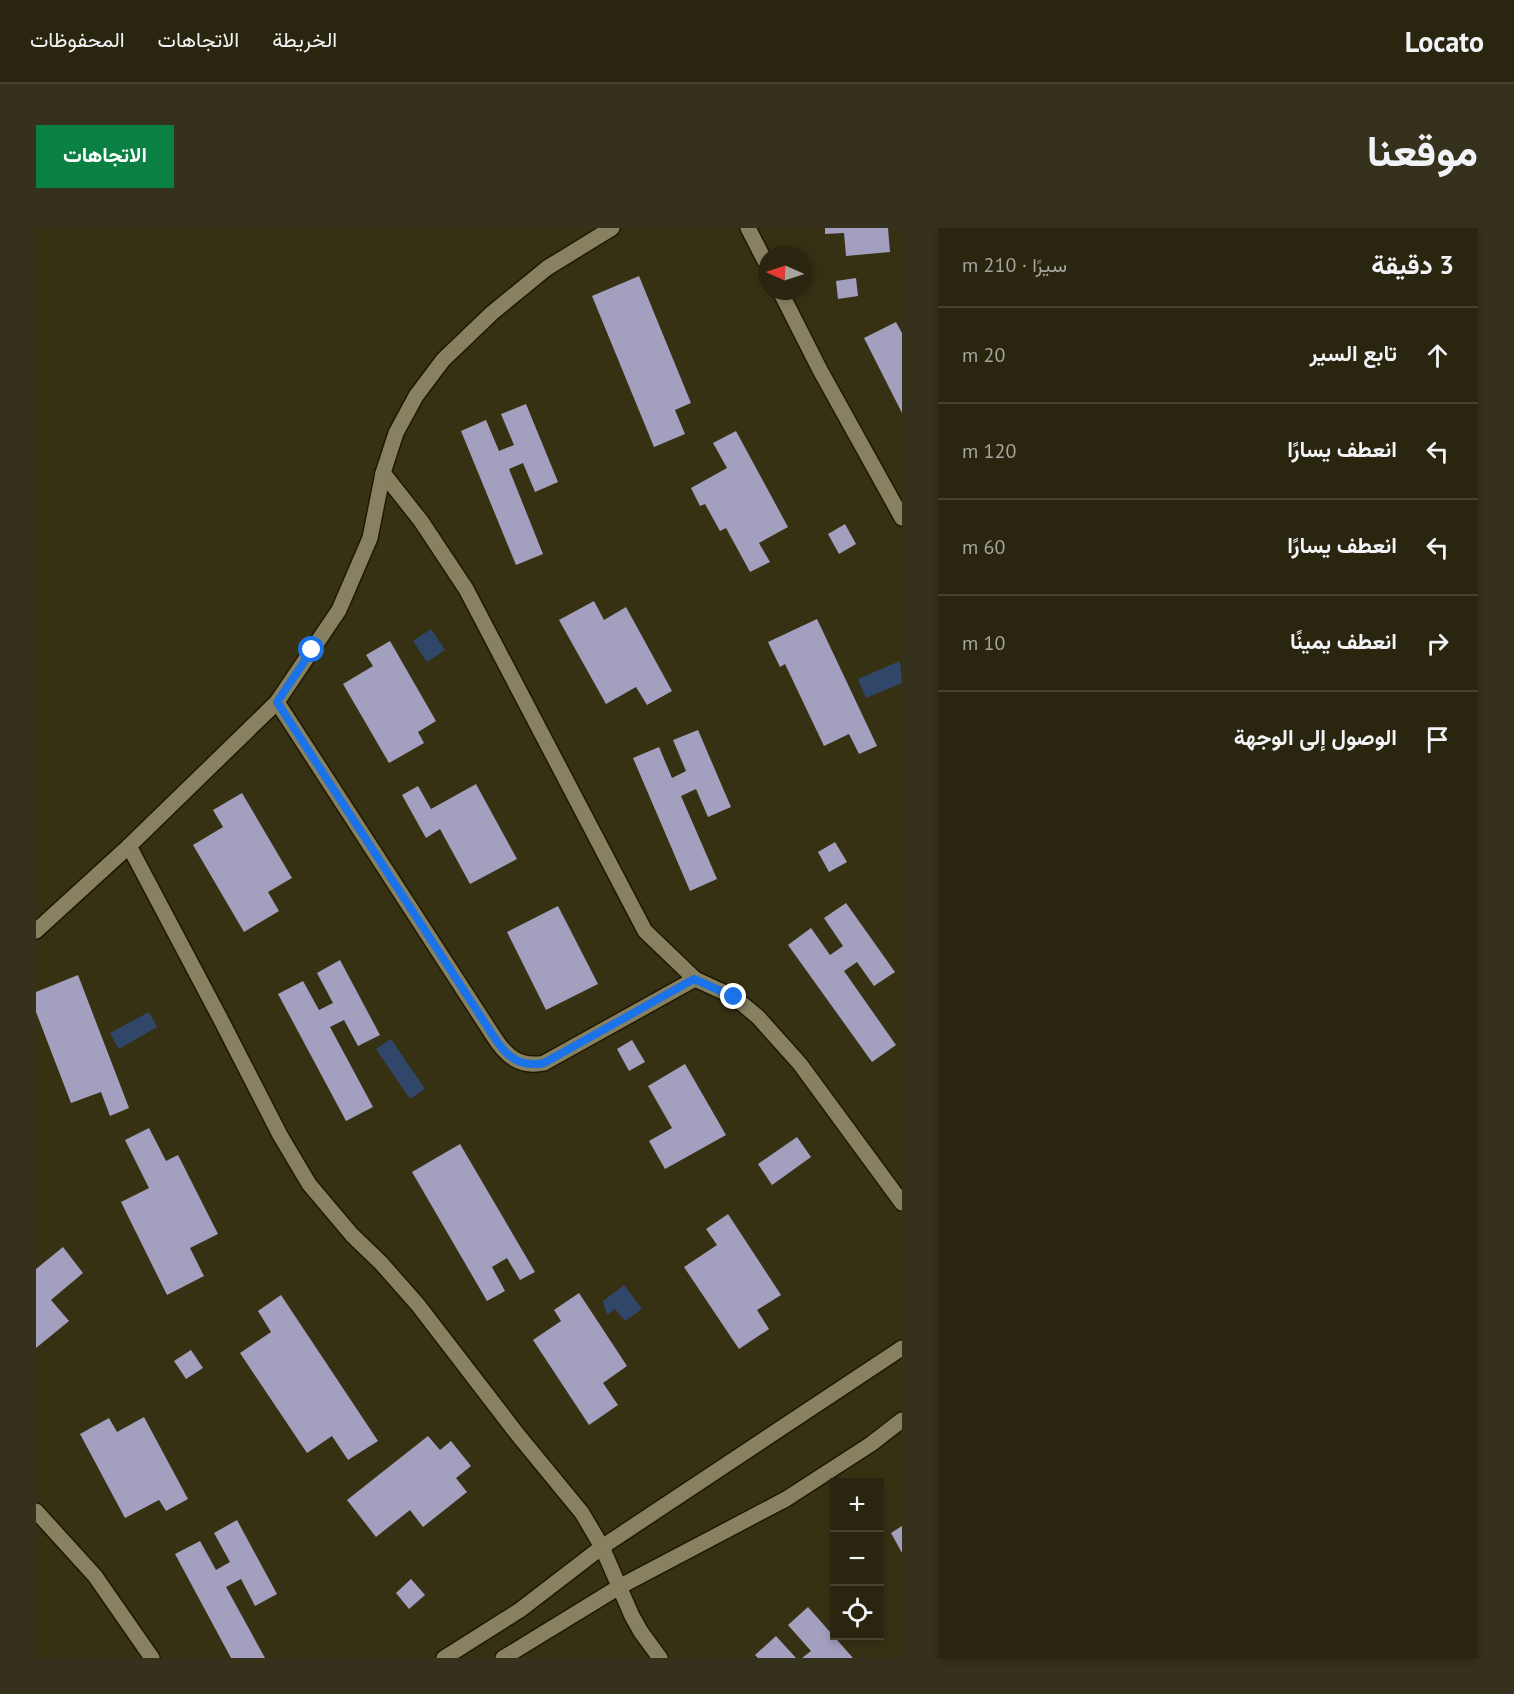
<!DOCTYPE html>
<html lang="ar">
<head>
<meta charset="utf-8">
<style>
	body { margin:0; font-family:"PT Sans",Vazirmatn,sans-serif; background:#35311d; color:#f1f3f6; direction:rtl }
	.controls { position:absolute; right:18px; bottom:18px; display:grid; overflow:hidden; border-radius:0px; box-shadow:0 3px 9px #0003 }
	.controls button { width:54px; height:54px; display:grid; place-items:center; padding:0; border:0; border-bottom:2px solid #45422f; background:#29250f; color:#f1f3f6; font:30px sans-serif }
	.compass { position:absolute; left:722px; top:18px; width:54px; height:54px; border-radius:50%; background:#29250f; box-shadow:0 3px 9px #0003; rotate:273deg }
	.stop { position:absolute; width:18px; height:18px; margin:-14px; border:4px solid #1a73e8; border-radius:50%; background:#fff }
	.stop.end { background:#1a73e8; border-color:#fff; box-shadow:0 2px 6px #0008 }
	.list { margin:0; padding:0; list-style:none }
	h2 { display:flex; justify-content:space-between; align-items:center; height:78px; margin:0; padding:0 24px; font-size:26px }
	h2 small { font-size:20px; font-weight:400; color:#a5a59e }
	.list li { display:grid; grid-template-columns:39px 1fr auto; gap:18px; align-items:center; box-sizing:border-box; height:96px; padding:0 24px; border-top:2px solid #45422f }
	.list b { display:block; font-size:22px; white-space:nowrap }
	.list em { font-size:20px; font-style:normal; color:#a5a59e }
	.icon { flex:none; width:33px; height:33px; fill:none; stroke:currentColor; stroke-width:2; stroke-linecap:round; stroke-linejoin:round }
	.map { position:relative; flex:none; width:866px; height:1430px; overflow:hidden; direction:ltr; border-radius:0px }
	header { display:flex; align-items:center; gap:36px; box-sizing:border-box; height:84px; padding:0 30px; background:#29250f; border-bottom:2px solid #45422f }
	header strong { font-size:28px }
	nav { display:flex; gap:33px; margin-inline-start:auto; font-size:21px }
	.intro { display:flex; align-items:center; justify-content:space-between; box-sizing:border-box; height:144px; padding:0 36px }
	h1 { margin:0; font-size:42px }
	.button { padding:15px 27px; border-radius:0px; background:#0b8043; color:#fff; font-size:21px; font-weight:700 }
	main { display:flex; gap:36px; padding:0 36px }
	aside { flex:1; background:#29250f; border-radius:0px; box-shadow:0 3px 9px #0003 }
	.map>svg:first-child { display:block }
	.water { fill:#30476a }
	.building { fill:#a39fbe }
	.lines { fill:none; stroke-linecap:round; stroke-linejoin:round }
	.minor-casing { stroke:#1e1800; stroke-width:18 }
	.minor { stroke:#878061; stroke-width:15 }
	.route { stroke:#1a73e8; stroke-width:8 }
</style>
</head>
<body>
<header>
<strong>Locato</strong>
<nav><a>الخريطة</a><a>الاتجاهات</a><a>المحفوظات</a></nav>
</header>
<div class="intro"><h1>موقعنا</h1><a class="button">الاتجاهات</a></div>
<main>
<aside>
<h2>3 دقيقة<small>سيرًا · 210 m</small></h2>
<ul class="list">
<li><svg class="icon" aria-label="ahead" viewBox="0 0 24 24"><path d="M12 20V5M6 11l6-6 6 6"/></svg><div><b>تابع السير</b></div><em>20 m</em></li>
<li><svg class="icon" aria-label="left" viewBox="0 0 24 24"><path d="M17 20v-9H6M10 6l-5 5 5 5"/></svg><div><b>انعطف يسارًا</b></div><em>120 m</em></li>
<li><svg class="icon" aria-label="left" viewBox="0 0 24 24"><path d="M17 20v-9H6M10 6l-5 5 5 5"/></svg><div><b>انعطف يسارًا</b></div><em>60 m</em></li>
<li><svg class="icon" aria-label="right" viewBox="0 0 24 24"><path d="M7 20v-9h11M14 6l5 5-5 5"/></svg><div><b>انعطف يمينًا</b></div><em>10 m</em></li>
<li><svg class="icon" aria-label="arrive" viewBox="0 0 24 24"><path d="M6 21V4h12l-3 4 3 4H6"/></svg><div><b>الوصول إلى الوجهة</b></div></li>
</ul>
</aside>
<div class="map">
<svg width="866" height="1430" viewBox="0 0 866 1430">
	<rect width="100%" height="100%" fill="#373114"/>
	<g class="water">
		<path d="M395,401L409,422L391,434L377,413Z"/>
		<path d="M864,433L866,455L830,470L822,451Z"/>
		<path d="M113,784L121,799L83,821L74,805Z"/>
		<path d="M355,811L389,861L374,871L340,821Z"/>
		<path d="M588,1057L606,1081L589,1093L579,1081L571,1087L567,1073Z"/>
	</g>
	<g class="building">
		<path d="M789,0H852L854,24L810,28L808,5L789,6Z"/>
		<path d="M603,48L655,175L639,182L649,206L618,219L556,68Z"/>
		<path d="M820,50L822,68L802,71L800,53Z"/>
		<path d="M860,94L866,105V185L828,110Z"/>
		<path d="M490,176L522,254L499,264L487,235L473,241L507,326L480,337L425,203L450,192L463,223L478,217L465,186Z"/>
		<path d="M700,203L752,299L723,315L734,334L714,344L690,300L684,303L669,276L664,278L655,260L691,240L677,215Z"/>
		<path d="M809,296L820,316L803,326L792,306Z"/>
		<path d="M558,373L568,392L590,379L636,463L611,477L600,459L570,476L523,392Z"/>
		<path d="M781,391L841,518L823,526L813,506L788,518L749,436L744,439L732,414Z"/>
		<path d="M354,413L400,493L382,504L388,515L353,535L307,456L337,438L330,427Z"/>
		<path d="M662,502L695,579L672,589L660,561L645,568L681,651L654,663L597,530L623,519L636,550L650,543L637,512Z"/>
		<path d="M440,556L481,631L434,656L404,601L390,610L366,567L382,558L395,581Z"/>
		<path d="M206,565L256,650L232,664L243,683L208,704L157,617L187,599L177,582Z"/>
		<path d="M799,614L811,634L793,644L782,624Z"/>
		<path d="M810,675L859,744L838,758L821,734L808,743L860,817L836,834L752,717L775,700L794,727L807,718L788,690Z"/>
		<path d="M522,678L562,756L510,782L471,704Z"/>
		<path d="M304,732L344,807L322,818L308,792L294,799L337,879L310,893L242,766L267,753L283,782L297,775L281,745Z"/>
		<path d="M42,747L93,880L74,888L65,864L35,875L0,784V764Z"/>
		<path d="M596,812L609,834L593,843L581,821Z"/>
		<path d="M649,836L690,907L629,941L613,913L636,900L612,858Z"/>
		<path d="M113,900L130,933L142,927L182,1006L154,1020L168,1048L131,1067L85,974L113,960L89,912Z"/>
		<path d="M761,909L775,929L736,957L722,936Z"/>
		<path d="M424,916L499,1044L484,1052L471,1030L456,1039L469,1063L451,1073L376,944Z"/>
		<path d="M692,986L745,1067L721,1082L733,1101L703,1121L648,1039L681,1017L670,1001Z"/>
		<path d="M27,1019L47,1045L15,1072L33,1093L0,1120V1041Z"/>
		<path d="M543,1065L591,1138L567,1155L582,1177L553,1197L497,1112L525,1093L518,1082Z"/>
		<path d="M245,1067L342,1213L312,1232L296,1208L271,1225L204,1125L235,1104L222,1083Z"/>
		<path d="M155,1122L167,1140L150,1151L138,1133Z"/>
		<path d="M108,1189L152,1271L130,1283L123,1272L89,1290L44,1206L73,1190L81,1204Z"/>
		<path d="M392,1208L404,1222L415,1213L435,1238L420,1250L431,1264L387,1299L374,1282L340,1309L311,1272Z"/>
		<path d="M201,1292L241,1366L219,1378L205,1351L190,1359L229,1430H195L139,1326L164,1313L180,1342L194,1334L178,1305Z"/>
		<path d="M866,1298V1325L855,1305Z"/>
		<path d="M375,1351L389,1367L373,1381L360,1365Z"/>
		<path d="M772,1379L817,1430H766L775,1423L752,1397Z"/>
		<path d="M740,1408L760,1430H722L719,1427Z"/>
	</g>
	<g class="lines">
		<g class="minor-casing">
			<g id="minor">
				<path d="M712,0L731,37"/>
				<path d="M744,63L784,142L866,290"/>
				<path d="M347,245L385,293L430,361L609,703L659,751L698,769L722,789L764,836L866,975"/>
				<path d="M241,474L458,809C470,828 484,840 508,835L659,751"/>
				<path d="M93,618L184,790L244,907L273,956L316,1007L345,1035L382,1077L482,1207L546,1285L566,1319L596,1388L605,1404L624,1430"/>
				<path d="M0,703L93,618L241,474L303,382L334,310L347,245L360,205L380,168L407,132L456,85L511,40L576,0"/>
				<path d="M0,1283L59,1348L116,1430"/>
				<path d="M408,1430L484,1382L566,1319L866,1120"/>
				<path d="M467,1430L583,1359L750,1271L835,1216L866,1192"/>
			</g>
		</g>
		<use href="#minor" class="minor"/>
	</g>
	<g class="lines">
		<path class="route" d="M276,422L241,474L458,809C470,828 484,840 508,835L658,751L698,769"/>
	</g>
</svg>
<div class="controls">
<button>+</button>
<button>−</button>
<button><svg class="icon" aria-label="locate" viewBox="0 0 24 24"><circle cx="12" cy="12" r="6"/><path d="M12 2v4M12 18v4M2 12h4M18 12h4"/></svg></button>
</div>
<svg class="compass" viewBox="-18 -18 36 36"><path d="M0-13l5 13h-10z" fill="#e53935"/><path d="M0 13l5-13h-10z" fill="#a5a59e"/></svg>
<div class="stop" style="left:276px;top:422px"></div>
<div class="stop end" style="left:698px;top:769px"></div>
</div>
</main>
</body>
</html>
